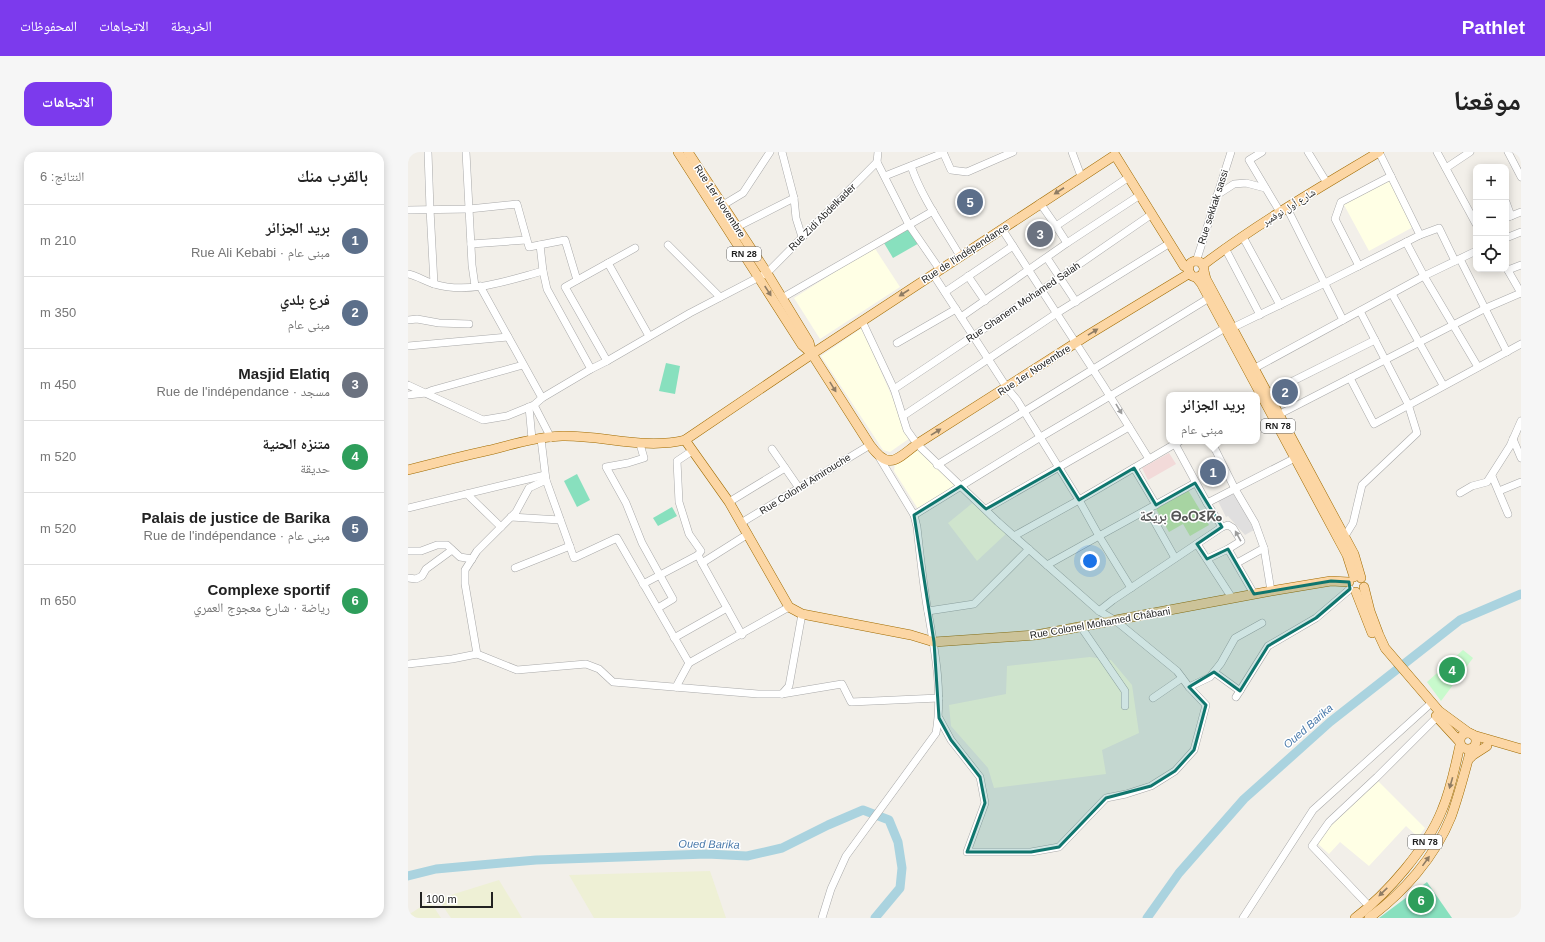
<!DOCTYPE html>
<html lang="ar">
<head>
<meta charset="utf-8">
<style>
	body { margin:0; font-family:Arial,"Noto Naskh Arabic","Noto Sans Tifinagh",sans-serif; background:#f6f6f6; color:#222; direction:rtl }
	.controls { position:absolute; right:12px; top:12px; display:grid; overflow:hidden; border-radius:8px; box-shadow:0 2px 10px #0003 }
	.controls button { width:36px; height:36px; display:grid; place-items:center; padding:0; border:0; border-bottom:1px solid #e0e0e0; background:#fff; color:#222; font:20px sans-serif }
	.scale { position:absolute; left:12px; bottom:10px; width:73px; box-sizing:border-box; padding-left:4px; border:2px solid #222; border-top:0; font-size:11px; line-height:14px; white-space:nowrap; color:#222; -webkit-text-stroke:3px #fff; paint-order:stroke }
	.you { position:absolute; left:682px; top:409px; width:14px; height:14px; margin:-10px; border:3px solid #fff; border-radius:50%; background:#1a73e8; box-shadow:0 0 0 6px #1a73e833 }
	.badge { display:grid; place-items:center; width:26px; height:26px; border-radius:50%; background:#7c3aed; color:#fff; font-size:13px; font-weight:700 }
	.pin { position:absolute; translate:-50% -50%; border:2px solid #fff; box-shadow:0 1px 4px #0006 }
	.popup { position:absolute; left:758px; top:240px; width:94px; height:52px; box-sizing:border-box; display:grid; place-content:center; border-radius:8px; background:#fff; filter:drop-shadow(0 1px 3px #0005); font-size:13px; white-space:nowrap; color:#767676 }
	.popup b { font-size:15px; color:#222 }
	.popup::after { content:''; position:absolute; left:50%; top:100%; margin-left:-8px; border:8px solid transparent; border-top-color:#fff }
	.list { margin:0; padding:0; list-style:none }
	h2 { display:flex; justify-content:space-between; align-items:center; height:52px; margin:0; padding:0 16px; font-size:17px }
	h2 small { font-size:13px; font-weight:400; color:#767676 }
	.list li { display:grid; grid-template-columns:26px 1fr auto; gap:12px; align-items:center; box-sizing:border-box; height:72px; padding:0 16px; border-top:1px solid #e0e0e0 }
	.list b { display:block; font-size:15px; white-space:nowrap }
	.list p { margin:0; font-size:13px; white-space:nowrap; color:#767676 }
	.list em { font-size:13px; font-style:normal; color:#767676 }
	.icon { flex:none; width:22px; height:22px; fill:none; stroke:currentColor; stroke-width:2; stroke-linecap:round; stroke-linejoin:round }
	.map { position:relative; flex:none; width:1113px; height:766px; overflow:hidden; direction:ltr; border-radius:12px }
	header { display:flex; align-items:center; gap:24px; box-sizing:border-box; height:56px; padding:0 20px; background:#7c3aed; color:#fff }
	header strong { font-size:19px }
	nav { display:flex; gap:22px; margin-inline-start:auto; font-size:14px }
	.intro { display:flex; align-items:center; justify-content:space-between; box-sizing:border-box; height:96px; padding:0 24px }
	h1 { margin:0; font-size:28px }
	.button { padding:10px 18px; border-radius:12px; background:#7c3aed; color:#fff; font-size:14px; font-weight:700 }
	main { display:flex; gap:24px; padding:0 24px }
	aside { flex:1; background:#fff; border-radius:12px; box-shadow:0 2px 10px #0003 }
	.map>svg:first-child { display:block }
	.residential { fill:#e0dfdf }
	.commercial { fill:#f2dad9 }
	.education { fill:#ffffe5 }
	.farmland { fill:#eef0d5 }
	.grass { fill:#cdebb0 }
	.park { fill:#c8facc }
	.pitch { fill:#88e0be }
	.lines { fill:none; stroke-linecap:round; stroke-linejoin:round }
	.river { stroke:#aad3df; stroke-width:9 }
	.minor-casing { stroke:#a9a9a9; stroke-width:8 }
	.major-casing { stroke:#a06b00; stroke-width:10 }
	.minor { stroke:#fff; stroke-width:7 }
	.major { stroke:#fcd6a4; stroke-width:9 }
	.oneway { fill:#8f7c63 }
	.oneway2 { fill:#9c9c9c }
	.marked { fill:#0f766e; fill-opacity:0.2; stroke:#0f766e; stroke-width:3; stroke-linejoin:round }
	.labels { text-anchor:middle; dominant-baseline:central; stroke-width:3; stroke-linejoin:round; paint-order:stroke }
	.shield { fill:#fff; stroke:#646464; stroke-width:1 }
	.shield-label { font-size:9px; font-weight:bold; fill:#222 }
	.street-label { font-size:10px; fill:#222; stroke:#fff }
	.water-label { font-size:11px; font-style:italic; fill:#4a7aab; stroke:#fff }
	.district-label { font-size:14px; font-weight:bold; fill:#555; stroke:#fff }
</style>
</head>
<body>
<header>
<strong>Pathlet</strong>
<nav><a>الخريطة</a><a>الاتجاهات</a><a>المحفوظات</a></nav>
</header>
<div class="intro"><h1>موقعنا</h1><a class="button">الاتجاهات</a></div>
<main>
<div class="map">
<svg width="1113" height="766" viewBox="0 0 1113 766">
	<rect width="100%" height="100%" fill="#f2efe9"/>
	<path class="residential" d="M825,341L842,368L841,369L846,378L837,383L820,364L818,365L810,349Z"/>
	<path class="commercial" d="M761,301L768,312L740,328L734,316Z"/>
	<g class="education">
		<path d="M981,27L1007,74L961,99L935,51Z"/>
		<path d="M466,95L492,135L412,187L386,146Z"/>
		<path d="M454,176L502,286L482,300L475,298L413,204Z"/>
		<path d="M510,296L550,334L510,357L486,319L487,312Z"/>
		<path d="M567,349L601,379L569,409L540,371Z"/>
		<path d="M682,505L703,508L724,533L731,581L694,598L698,622L586,636L580,616L543,574L541,553L598,542L599,514Z"/>
		<path d="M970,629L1017,676L1010,685L998,674L961,714L932,690L921,702L907,689Z"/>
	</g>
	<g class="farmland">
		<path d="M302,719L318,766H186L161,723Z"/>
		<path d="M91,728L114,766H43L30,747Z"/>
		<path d="M22,749L33,766H0V763Z"/>
	</g>
	<path class="grass" d="M780,338L801,373L782,384L775,372L761,380L748,357Z"/>
	<path class="park" d="M1055,498L1065,506L1033,549L1019,530Z"/>
	<g class="pitch">
		<path d="M503,74L513,90L485,106L476,91Z"/>
		<path d="M258,211L272,214L267,242L251,239Z"/>
		<path d="M169,322L182,348L169,355L156,329Z"/>
		<path d="M264,355L269,364L250,374L245,366Z"/>
		<path d="M1019,730L1044,766H971Z"/>
	</g>
	<g class="lines">
		<g class="river">
			<path d="M0,724L28,717L128,708L299,702L339,704L374,696L420,673L455,658L481,668L490,690L494,716L492,736L467,766"/>
			<path d="M739,766L771,721L836,647L922,570L1052,468L1113,442"/>
		</g>
		<g class="minor-casing">
			<g id="minor">
				<path d="M20,0L22,57L26,132"/>
				<path d="M58,0L64,113L67,134"/>
				<path d="M374,0L386,46L388,66L394,85"/>
				<path d="M535,0L543,18L559,20L605,0"/>
				<path d="M664,0L673,24"/>
				<path d="M854,0L841,8L872,60"/>
				<path d="M900,0L919,31"/>
				<path d="M1029,0L1068,72"/>
				<path d="M1100,0L1113,25"/>
				<path d="M469,10L501,73L532,118"/>
				<path d="M503,14C514,46 535,75 552,104"/>
				<path d="M1038,16L1062,0"/>
				<path d="M477,24L535,1"/>
				<path d="M809,43L826,32L838,31L857,36"/>
				<path d="M1098,50L1103,64"/>
				<path d="M632,51L648,74"/>
				<path d="M315,53L335,41L362,0"/>
				<path d="M879,56L935,168"/>
				<path d="M0,58L61,57L109,52L121,95L157,88L169,128"/>
				<path d="M1098,66L1113,60"/>
				<path d="M329,75L386,46"/>
				<path d="M594,77L695,233L741,307"/>
				<path d="M1012,83L1031,76L1047,109"/>
				<path d="M835,85L872,153"/>
				<path d="M1098,86L1113,80"/>
				<path d="M998,90L1016,124L1070,215"/>
				<path d="M659,91L648,74L721,25"/>
				<path d="M63,92L118,88"/>
				<path d="M132,93L135,119L139,137L183,217"/>
				<path d="M260,93L312,145"/>
				<path d="M817,96L852,163"/>
				<path d="M639,106L668,150"/>
				<path d="M1052,107L1099,200"/>
				<path d="M788,110L823,0"/>
				<path d="M200,111L241,184"/>
				<path d="M951,114L927,67L933,50L983,24"/>
				<path d="M1098,115L1113,141"/>
				<path d="M1100,118L1113,113"/>
				<path d="M0,122C9,124 17,129 26,132C61,143 101,128 135,119"/>
				<path d="M525,122L599,236L609,248L671,348L691,384L787,331"/>
				<path d="M560,124L577,149"/>
				<path d="M72,134L134,246"/>
				<path d="M537,140L605,94"/>
				<path d="M984,142L1035,233"/>
				<path d="M374,146L525,59"/>
				<path d="M553,165L659,91L732,43"/>
				<path d="M0,168L9,167L31,171L61,172"/>
				<path d="M454,169L486,237L499,278L509,292L590,370L691,459L708,469L769,519L781,535L798,553L786,598L767,619L743,634L718,642L698,646L651,695L623,700H559L577,651L572,625L543,588L531,566"/>
				<path d="M824,176L917,131L1012,83L971,0"/>
				<path d="M489,191L548,157"/>
				<path d="M0,194L100,185"/>
				<path d="M199,209L157,135L227,96"/>
				<path d="M847,216L1016,124L1068,99"/>
				<path d="M942,226L966,272L1113,192"/>
				<path d="M0,233L75,268L99,264L126,253L134,246L183,217L199,209L282,161L359,121L469,10L470,0"/>
				<path d="M486,237L634,138L744,62"/>
				<path d="M0,243L18,241L25,238L115,213"/>
				<path d="M849,247L967,188"/>
				<path d="M126,253L143,286"/>
				<path d="M121,255L124,287"/>
				<path d="M872,262L1078,156L1113,141"/>
				<path d="M495,264L649,161L762,91"/>
				<path d="M133,287L138,328L121,336L108,360L69,399L57,418V432L69,502L109,518L178,512L191,517L205,530L350,542H374L434,532L443,550L531,546"/>
				<path d="M1105,287L1113,306"/>
				<path d="M803,289L827,337L847,371L856,396L863,439"/>
				<path d="M232,292L236,306L220,311L198,315L218,351L234,391L265,447L250,456"/>
				<path d="M767,292L799,351"/>
				<path d="M364,297L391,336"/>
				<path d="M284,299L269,309L271,350L281,382L293,399L290,403L294,411"/>
				<path d="M529,313L801,146"/>
				<path d="M726,316L748,353"/>
				<path d="M1084,324L1100,362"/>
				<path d="M138,328L166,406L209,386L281,511"/>
				<path d="M1091,339L1113,330"/>
				<path d="M1052,341L1064,334L1079,330L1102,294L1113,269"/>
				<path d="M59,342L93,375"/>
				<path d="M321,350L377,316"/>
				<path d="M0,356L137,323"/>
				<path d="M578,357L721,275"/>
				<path d="M740,358L767,406"/>
				<path d="M506,363L631,286L817,176"/>
				<path d="M103,365L152,368"/>
				<path d="M333,371L462,293"/>
				<path d="M814,375L799,351L891,304"/>
				<path d="M606,384L671,348L772,289"/>
				<path d="M937,384L945,371L954,333L1009,281L1000,252L952,159"/>
				<path d="M789,392L824,446"/>
				<path d="M0,399H13L29,393H39L52,405L64,407"/>
				<path d="M799,407L820,397L846,442"/>
				<path d="M829,411L856,396"/>
				<path d="M639,413L691,384L723,436"/>
				<path d="M107,416L162,394"/>
				<path d="M0,426L8,427L14,424L18,417L44,398"/>
				<path d="M235,432L290,403"/>
				<path d="M520,459L566,452L621,397"/>
				<path d="M691,459L705,448L814,375L820,373L825,376L833,389L820,397"/>
				<path d="M673,475L717,539V554"/>
				<path d="M334,483L294,411L340,382"/>
				<path d="M266,486L319,456"/>
				<path d="M0,512L44,507L69,502"/>
				<path d="M806,520L832,539"/>
				<path d="M268,535L281,511L381,455"/>
				<path d="M781,535L802,525L813,511L827,486L854,471"/>
				<path d="M374,542L381,534L394,462"/>
				<path d="M828,545L860,494L908,466L942,437"/>
				<path d="M745,546L774,526"/>
				<path d="M961,754L904,694L921,670L969,625L1029,565"/>
				<path d="M414,766L423,737L438,704L528,581C535,541 527,499 520,460C515,432 512,403 509,375L506,363L471,305"/>
				<path d="M835,766L905,658L1020,554"/>
			</g>
		</g>
		<g class="major-casing">
			<g id="major">
				<path d="M270,0L394,193L404,202L462,293C481,319 488,308 509,292L680,183L782,121"/>
				<path d="M280,0L359,121L401,190L404,202"/>
				<circle cx="788" cy="117" r="8"/>
				<path d="M795,113C850,71 911,36 971,0"/>
				<path d="M796,119L798,127L946,402L953,426"/>
				<path d="M788,125L793,131L939,403L946,425"/>
				<path d="M277,288L321,350L381,455L394,462L503,483L526,490L628,483L863,439L923,429L941,430"/>
				<path d="M0,318C27,311 55,304 82,298C106,292 129,285 154,284C195,283 236,298 277,288L404,202L707,3L776,114L781,116"/>
				<path d="M956,435L962,459L971,483L977,496L1031,559L1061,581"/>
				<path d="M948,440L964,481"/>
				<path d="M1028,564L1051,589"/>
				<circle cx="1060" cy="589" r="8"/>
				<path d="M1065,583L1113,597"/>
				<path d="M1062,606L1065,603L1079,594"/>
				<path d="M947,766C979,742 1019,696 1034,658C1043,637 1047,615 1052,593"/>
				<path d="M961,766C995,741 1027,705 1043,665C1051,643 1057,619 1063,597"/>
			</g>
		</g>
		<use href="#minor" class="minor"/>
		<use href="#major" class="major"/>
	</g>
	<defs><path id="oneway-solid" d="M-6-.8H1V-3.2L6.5 0L1 3.2V.8H-6Z"/></defs>
	<g class="oneway">
		<use href="#oneway-solid" transform="translate(651 39) rotate(147)"/>
		<use href="#oneway-solid" transform="translate(360 139) rotate(57)"/>
		<use href="#oneway-solid" transform="translate(496 141) rotate(147)"/>
		<use href="#oneway-solid" transform="translate(685 180) rotate(-32)"/>
		<use href="#oneway-solid" transform="translate(425 235) rotate(58)"/>
		<use href="#oneway-solid" transform="translate(528 280) rotate(-32)"/>
		<use href="#oneway-solid" transform="translate(1043 631) rotate(106)"/>
		<use href="#oneway-solid" transform="translate(1018 709) rotate(-54)"/>
		<use href="#oneway-solid" transform="translate(975 740) rotate(136)"/>
	</g>
	<g class="oneway2">
		<use href="#oneway-solid" transform="translate(711 257) rotate(59)"/>
		<use href="#oneway-solid" transform="translate(830 384) rotate(-119)"/>
	</g>
	<path class="marked" d="M651,316L671,348L726,316L748,353L787,331L814,375L789,392L799,407L820,397L846,442L923,429L941,430L942,437L908,466L860,494L832,539L806,520L781,535L798,553L786,598L767,619L743,634L698,646L651,695L623,700H559L577,651L572,625L543,588L531,566L526,490L506,363L553,334L578,357Z"/>
	<g class="labels">
		<g class="shield">
			<rect x="319" y="95" width="34" height="14" rx="3"/>
			<rect x="853" y="267" width="34" height="14" rx="3"/>
			<rect x="1000" y="683" width="34" height="14" rx="3"/>
		</g>
		<g class="shield-label">
			<text x="336" y="102">RN 28</text>
			<text x="870" y="274">RN 78</text>
			<text x="1017" y="690">RN 78</text>
		</g>
		<g class="street-label">
			<text transform="translate(312 49) rotate(57)">Rue 1er Novembre</text>
			<text transform="translate(805 55) rotate(-72)">Rue sekkak sassi</text>
			<text transform="translate(881 55) rotate(-32)">شارع أول نوفمبر</text>
			<text transform="translate(414 65) rotate(-45)">Rue Zidi Abdelkader</text>
			<text transform="translate(557 101) rotate(-33)">Rue de l'indépendance</text>
			<text transform="translate(615 150) rotate(-34)">Rue Ghanem Mohamed Salah</text>
			<text transform="translate(626 218) rotate(-33)">Rue 1er Novembre</text>
			<text transform="translate(397 332) rotate(-32)">Rue Colonel Amirouche</text>
			<text transform="translate(692 471) rotate(-10)">Rue Colonel Mohamed Châbani</text>
		</g>
		<g class="water-label">
			<text transform="translate(900 574) rotate(-41)">Oued Barika</text>
			<text transform="translate(301 692) rotate(1)">Oued Barika</text>
		</g>
		<g class="district-label">
			<text x="773" y="364">بريكة ⴱⴰⵔⵉⴽⴰ</text>
		</g>
	</g>
</svg>
<div class="controls">
<button>+</button>
<button>−</button>
<button><svg class="icon" aria-label="locate" viewBox="0 0 24 24"><circle cx="12" cy="12" r="6"/><path d="M12 2v4M12 18v4M2 12h4M18 12h4"/></svg></button>
</div>
<div class="scale">100 m</div>
<div class="you"></div>
<div class="pin badge" style="left:805px;top:320px;background:#5c6f8a">1</div>
<div class="popup"><b>بريد الجزائر</b>مبنى عام</div>
<div class="pin badge" style="left:877px;top:240px;background:#5c6f8a">2</div>
<div class="pin badge" style="left:632px;top:82px;background:#6b7280">3</div>
<div class="pin badge" style="left:1044px;top:518px;background:#2e9e5b">4</div>
<div class="pin badge" style="left:562px;top:50px;background:#5c6f8a">5</div>
<div class="pin badge" style="left:1013px;top:748px;background:#2e9e5b">6</div>
</div>
<aside>
<h2>بالقرب منك<small>النتائج: 6</small></h2>
<ul class="list">
<li><span class="badge" style="background:#5c6f8a">1</span><div><b>بريد الجزائر</b><p>مبنى عام · Rue Ali Kebabi</p></div><em>210 m</em></li>
<li><span class="badge" style="background:#5c6f8a">2</span><div><b>فرع بلدي</b><p>مبنى عام</p></div><em>350 m</em></li>
<li><span class="badge" style="background:#6b7280">3</span><div><b>Masjid Elatiq</b><p>مسجد · Rue de l'indépendance</p></div><em>450 m</em></li>
<li><span class="badge" style="background:#2e9e5b">4</span><div><b>متنزه الحنية</b><p>حديقة</p></div><em>520 m</em></li>
<li><span class="badge" style="background:#5c6f8a">5</span><div><b>Palais de justice de Barika</b><p>مبنى عام · Rue de l'indépendance</p></div><em>520 m</em></li>
<li><span class="badge" style="background:#2e9e5b">6</span><div><b>Complexe sportif</b><p>رياضة · شارع معجوج العمري</p></div><em>650 m</em></li>
</ul>
</aside>
</main>
</body>
</html>
